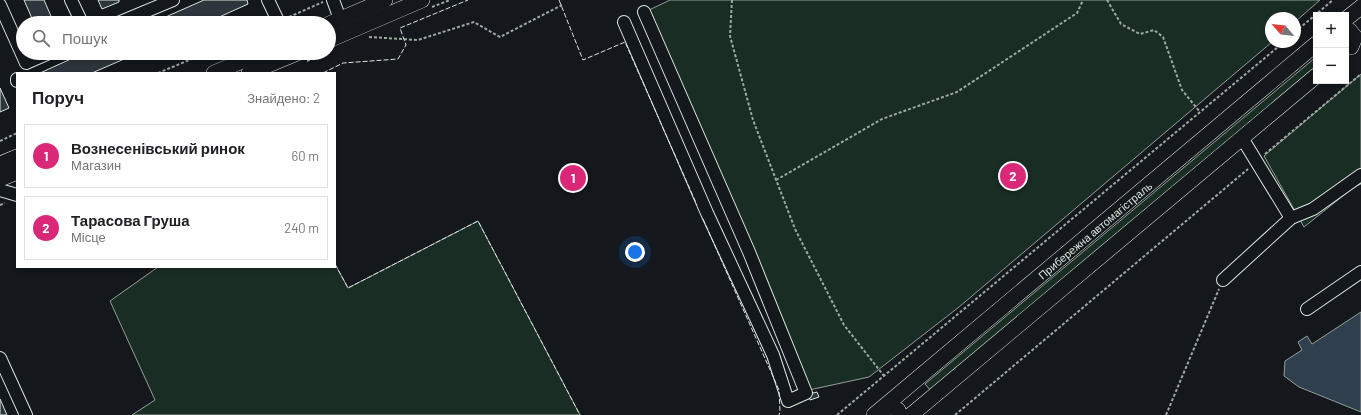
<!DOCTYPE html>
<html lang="uk">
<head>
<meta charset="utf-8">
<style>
	body { margin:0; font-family:Barlow,sans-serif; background:#f2f2f2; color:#202124 }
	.controls { position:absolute; right:12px; top:12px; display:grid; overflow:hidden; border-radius:0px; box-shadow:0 2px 6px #0003 }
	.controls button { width:36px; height:36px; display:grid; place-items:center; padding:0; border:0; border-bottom:1px solid #e0e0e0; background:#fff; color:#202124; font:20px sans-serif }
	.compass { position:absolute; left:1265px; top:12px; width:36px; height:36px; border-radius:50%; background:#fff; box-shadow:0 2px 6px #0003; rotate:298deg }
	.you { position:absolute; left:635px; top:252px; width:14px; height:14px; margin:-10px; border:3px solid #fff; border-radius:50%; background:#1a73e8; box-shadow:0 0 0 6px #1a73e833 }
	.badge { display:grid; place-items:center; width:26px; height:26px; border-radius:50%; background:#db2777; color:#fff; font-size:13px; font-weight:700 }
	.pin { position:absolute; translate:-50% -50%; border:2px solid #fff; box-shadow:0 1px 4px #0006 }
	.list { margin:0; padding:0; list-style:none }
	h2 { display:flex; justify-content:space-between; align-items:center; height:52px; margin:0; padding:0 16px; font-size:17px }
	h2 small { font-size:13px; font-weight:400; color:#757577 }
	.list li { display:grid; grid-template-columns:26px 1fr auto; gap:12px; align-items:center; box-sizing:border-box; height:64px; margin:0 8px 8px; padding:0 8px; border:1px solid #e0e0e0; border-radius:0px }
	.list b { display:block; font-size:15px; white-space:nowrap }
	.list p { margin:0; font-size:13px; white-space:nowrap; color:#757577 }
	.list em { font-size:13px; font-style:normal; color:#757577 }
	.icon { flex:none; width:22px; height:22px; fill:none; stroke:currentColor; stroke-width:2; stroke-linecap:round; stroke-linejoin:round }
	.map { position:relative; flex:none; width:1361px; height:415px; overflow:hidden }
	.search { position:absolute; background:#fff; box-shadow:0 2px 6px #0003; left:16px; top:16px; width:320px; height:44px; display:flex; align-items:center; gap:10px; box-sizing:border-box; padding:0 14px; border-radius:22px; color:#757577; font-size:15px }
	.panel { position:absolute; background:#fff; box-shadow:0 2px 6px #0003; left:16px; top:72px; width:320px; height:196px; border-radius:0px }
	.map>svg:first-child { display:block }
	.green { fill:#1a2d24; stroke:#939e99 }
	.water { fill:#2f3f4d; stroke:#939e99 }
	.building { fill:#2c363c; stroke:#d8e6dc }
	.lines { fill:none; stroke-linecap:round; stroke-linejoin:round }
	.minor-casing { stroke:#d8e6dc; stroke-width:14 }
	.major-casing { stroke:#d8e6dc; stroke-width:16 }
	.path { stroke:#9da8a2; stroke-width:2; stroke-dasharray:3 2; stroke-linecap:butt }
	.minor { stroke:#14181c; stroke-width:12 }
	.major { stroke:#14181c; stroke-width:15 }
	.fence { stroke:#d8e6dc; stroke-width:1; stroke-dasharray:5 2; stroke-linecap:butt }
	.labels { text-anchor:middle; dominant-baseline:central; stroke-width:3; stroke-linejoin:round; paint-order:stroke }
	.street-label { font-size:11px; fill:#d8e6dc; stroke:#14181c }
</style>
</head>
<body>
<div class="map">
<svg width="1361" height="415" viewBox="0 0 1361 415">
	<rect width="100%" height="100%" fill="#14181c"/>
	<g class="green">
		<path d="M670,0H1320L1295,22V18H1271L1272,42L959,307L869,377L809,390L649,10Z"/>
		<path d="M1316,57V66L931,391L925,384Z"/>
		<path d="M1361,74V184L1354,187L1304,227L1264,156Z"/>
		<path d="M478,221L580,415H132L155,400L110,301L158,267H335V264L348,288Z"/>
	</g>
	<path class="water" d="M1361,312V412L1299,387L1284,376L1285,361L1302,350L1298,342L1307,336L1312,344Z"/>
	<g class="building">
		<path d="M24,0H44L54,23H34Z"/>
		<path d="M98,0H119V2L102,9Z"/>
		<path d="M204,0H247L248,4L206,23H152Z"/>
		<path d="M84,53H138L92,73H40Z"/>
		<path d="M0,88L9,108L0,112Z"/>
		<path d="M817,392L819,397L810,400L809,394Z"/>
		<path d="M0,399L7,415H0Z"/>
	</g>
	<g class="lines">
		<g class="minor-casing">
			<g id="minor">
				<path d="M71,0L82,23"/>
				<path d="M268,0L279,23"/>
				<path d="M333,0L340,19"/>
				<path d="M0,5L26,63L49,53"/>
				<path d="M624,22L707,213L773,355L788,401L806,393L749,252L644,12"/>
				<path d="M118,23L173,0"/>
				<path d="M17,79V81"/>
				<path d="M1242,138L1291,218"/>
				<path d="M0,190L17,195"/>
				<path d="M1223,280L1291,218L1313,209L1361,175"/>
				<path d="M1307,309L1361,272"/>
				<path d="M0,358L26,415"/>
			</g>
		</g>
		<g class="major-casing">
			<g id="major">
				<path d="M1346,19L1361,7"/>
				<path d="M329,24L385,0"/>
				<path d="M1346,30H1349L1355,37L1351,47"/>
				<path d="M329,40L422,0"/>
				<path d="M214,73L261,53"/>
				<path d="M249,73L297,53"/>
				<path d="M0,164L17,157"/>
				<path d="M0,179L17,172"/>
				<path d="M878,413L891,406L898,410L900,415"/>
				<path id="s1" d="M874,415L1316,44"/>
				<path d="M911,415L1316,76"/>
			</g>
		</g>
		<g class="path">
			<path d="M732,0L730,36L753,120L795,229L844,325L884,376"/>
			<path d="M1107,0L1121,24L1140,34L1154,30L1163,37L1182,90L1200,112"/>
			<path d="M432,7L450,0"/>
			<path d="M289,17L323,2"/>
			<path d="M1295,32L1333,0"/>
			<path d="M369,37L418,40L474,22L500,37L562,5"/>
			<path d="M307,61L326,53"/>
			<path d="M158,73L206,53"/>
			<path d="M0,141L17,133"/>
			<path d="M1265,154L1361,74"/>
			<path d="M776,180L882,119L957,92L1077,13L1083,0"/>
			<path d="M0,205L5,203"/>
			<path d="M837,415L1284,42"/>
			<path d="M955,415L1248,169"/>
			<path d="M1166,415L1219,289"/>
		</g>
		<use href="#minor" class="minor"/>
		<use href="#major" class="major"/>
		<g class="fence">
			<path d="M559,0L583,60L625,42L697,205"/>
			<path d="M323,73L343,63L398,59L406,45L400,28L468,0"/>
			<path d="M703,219L779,390L780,411L779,415"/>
			<path d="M335,264L348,288L478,221L580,415"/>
		</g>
	</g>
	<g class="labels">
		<g class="street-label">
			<text stroke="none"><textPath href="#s1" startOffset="288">Прибережна автомагістраль</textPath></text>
		</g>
	</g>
</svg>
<div class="controls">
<button>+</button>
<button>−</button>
</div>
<svg class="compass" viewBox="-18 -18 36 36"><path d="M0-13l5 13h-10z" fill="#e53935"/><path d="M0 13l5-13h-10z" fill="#757577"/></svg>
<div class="you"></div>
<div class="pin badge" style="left:573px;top:178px">1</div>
<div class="pin badge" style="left:1013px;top:176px">2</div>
<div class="search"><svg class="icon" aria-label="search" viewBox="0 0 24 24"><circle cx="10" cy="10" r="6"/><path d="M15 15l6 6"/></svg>Пошук</div>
<section class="panel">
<h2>Поруч<small>Знайдено: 2</small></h2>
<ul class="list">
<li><span class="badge">1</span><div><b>Вознесенівський ринок</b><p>Магазин</p></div><em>60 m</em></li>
<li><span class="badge">2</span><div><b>Тарасова Груша</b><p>Місце</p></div><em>240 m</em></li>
</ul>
</section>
</div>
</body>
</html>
